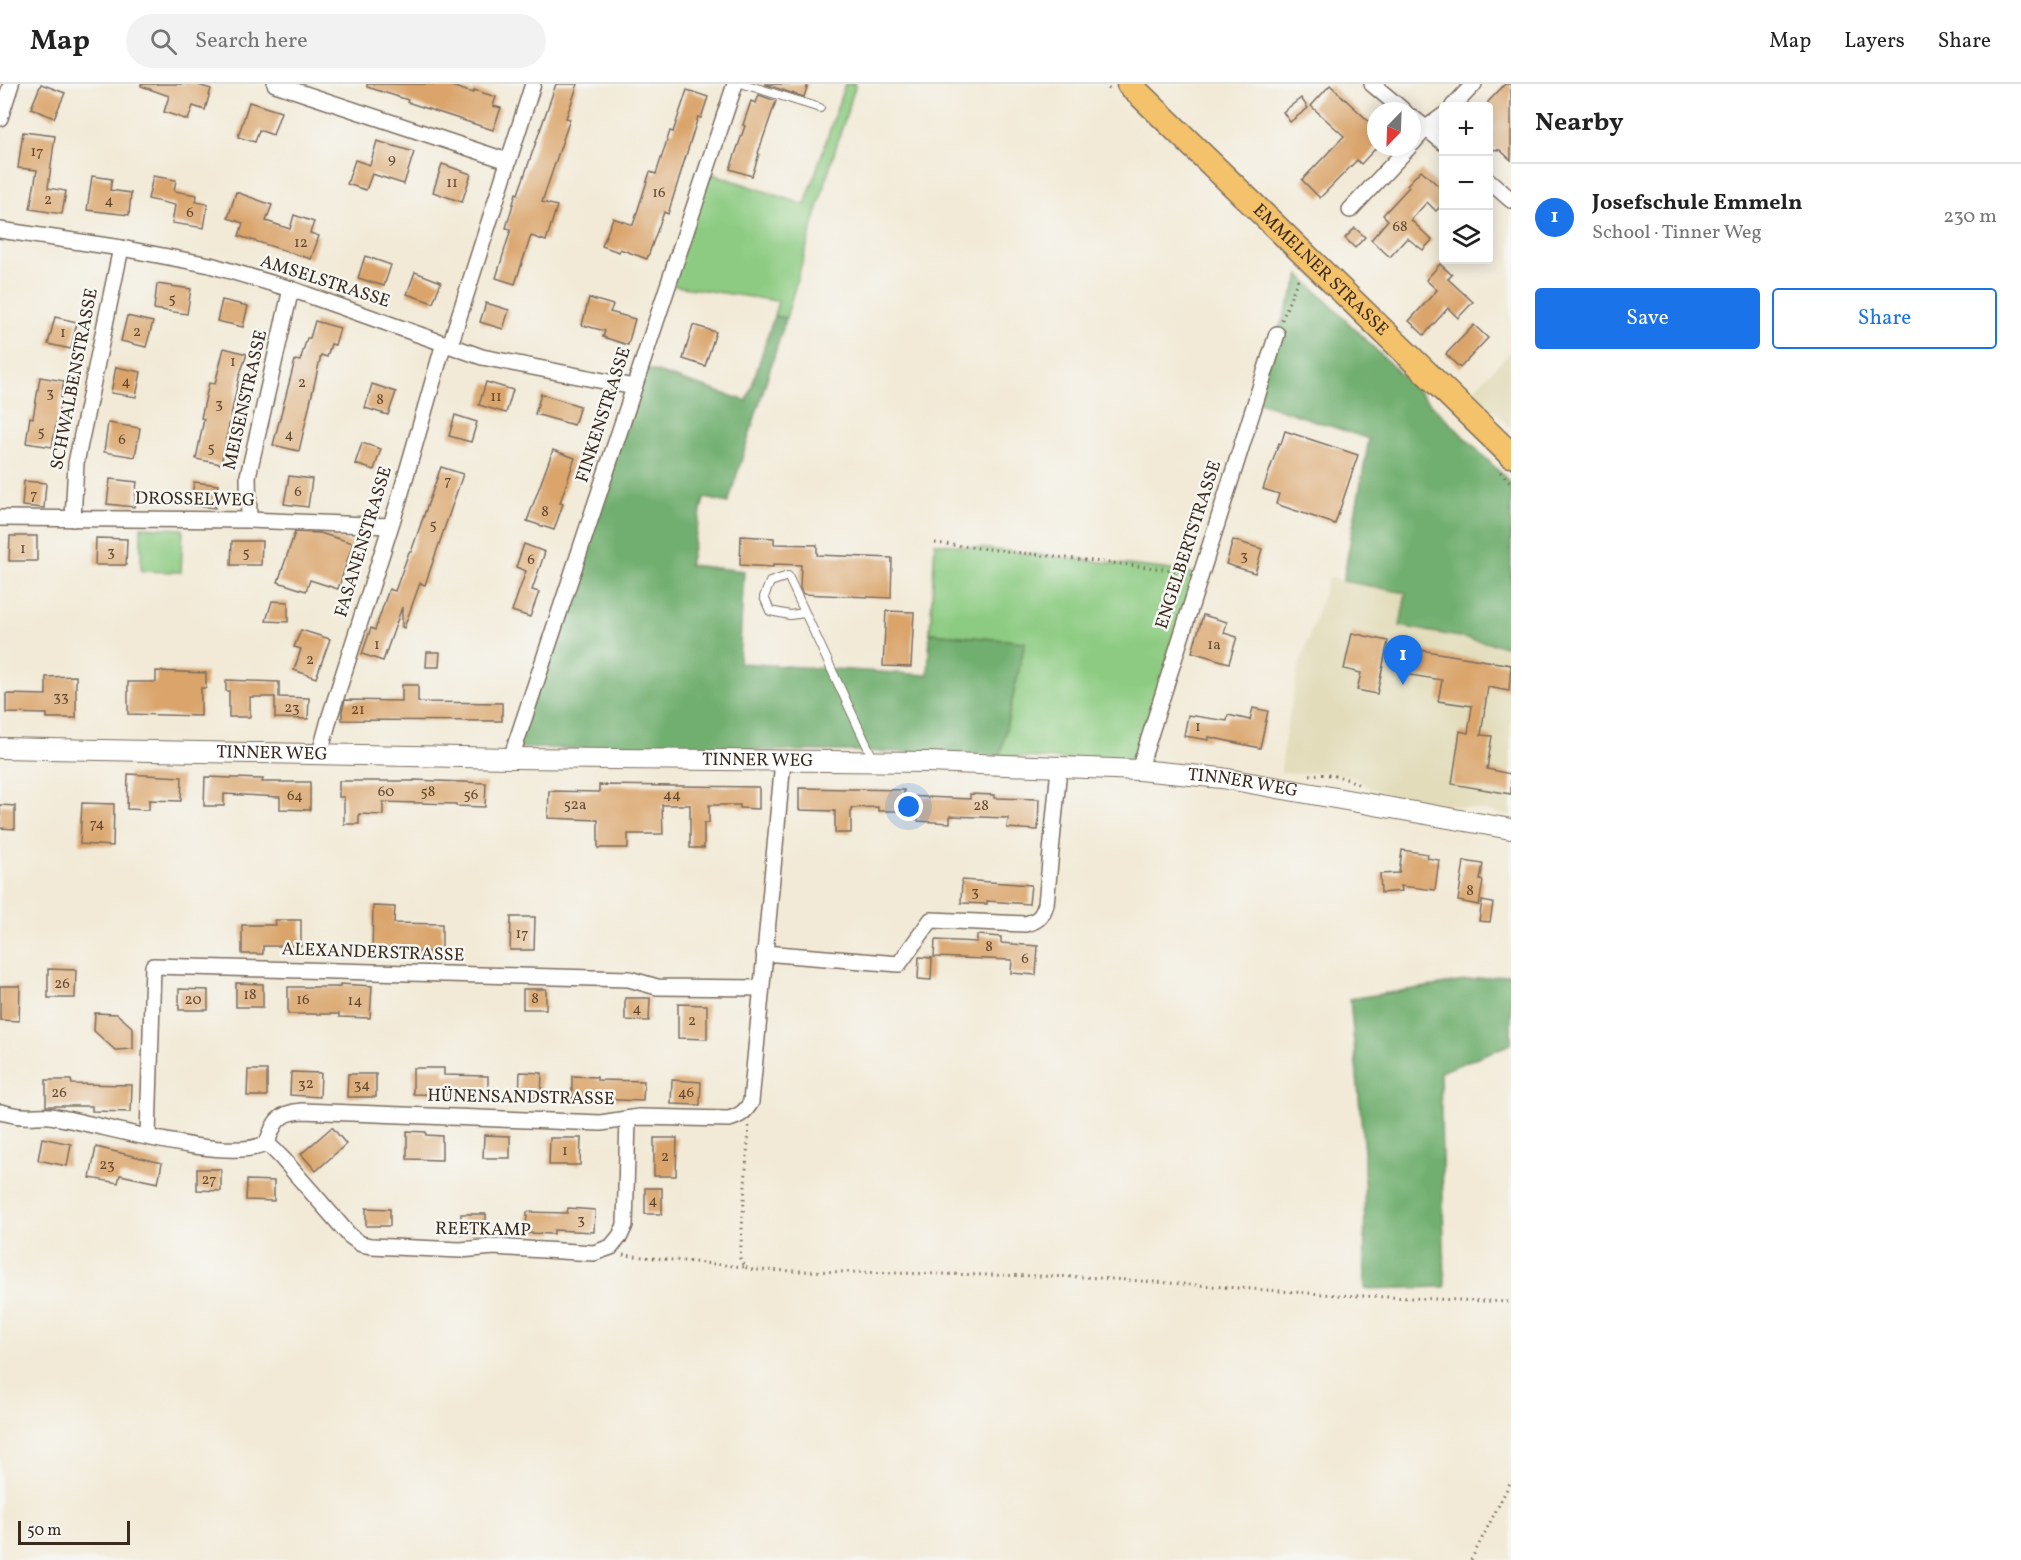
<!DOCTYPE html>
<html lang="en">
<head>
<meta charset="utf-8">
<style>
	body { margin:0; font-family:Vollkorn,serif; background:#f2f2f2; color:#222 }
	.controls { position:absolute; right:18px; top:18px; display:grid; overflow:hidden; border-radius:6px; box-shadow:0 3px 15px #0003 }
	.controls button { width:54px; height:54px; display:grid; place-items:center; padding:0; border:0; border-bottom:2px solid #e0e0e0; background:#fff; color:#222; font:30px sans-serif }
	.compass { position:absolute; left:1367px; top:18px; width:54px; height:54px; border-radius:50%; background:#fff; box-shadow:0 3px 15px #0003; rotate:203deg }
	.scale { position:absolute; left:18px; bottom:15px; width:112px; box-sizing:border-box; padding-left:6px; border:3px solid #3b2a1e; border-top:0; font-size:16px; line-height:21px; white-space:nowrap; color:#3b2a1e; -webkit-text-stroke:4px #f6f6f2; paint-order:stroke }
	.you { position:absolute; left:909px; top:723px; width:21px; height:21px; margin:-15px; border:4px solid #fff; border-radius:50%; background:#1a73e8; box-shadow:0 0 0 9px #1a73e833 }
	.badge { display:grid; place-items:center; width:39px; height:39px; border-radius:50%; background:#1a73e8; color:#fff; font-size:20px; font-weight:700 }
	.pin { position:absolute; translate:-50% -50px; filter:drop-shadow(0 2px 3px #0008) }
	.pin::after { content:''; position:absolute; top:32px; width:21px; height:18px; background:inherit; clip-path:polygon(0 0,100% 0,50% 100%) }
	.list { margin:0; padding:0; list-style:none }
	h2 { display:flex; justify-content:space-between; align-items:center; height:78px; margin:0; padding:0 24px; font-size:26px }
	h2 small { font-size:20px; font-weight:400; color:#767676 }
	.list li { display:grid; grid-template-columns:39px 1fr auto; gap:18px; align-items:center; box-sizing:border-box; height:108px; padding:0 24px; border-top:2px solid #e0e0e0 }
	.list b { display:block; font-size:22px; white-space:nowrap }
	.list p { margin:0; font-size:20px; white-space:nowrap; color:#767676 }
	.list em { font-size:20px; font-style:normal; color:#767676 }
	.actions { display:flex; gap:12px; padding:18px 24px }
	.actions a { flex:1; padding:14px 0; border:2px solid #1a73e8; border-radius:6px; text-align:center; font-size:21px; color:#1a73e8 }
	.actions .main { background:#1a73e8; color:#fff }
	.icon { flex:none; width:33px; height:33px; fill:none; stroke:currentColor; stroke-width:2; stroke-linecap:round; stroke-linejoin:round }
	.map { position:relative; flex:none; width:1511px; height:1476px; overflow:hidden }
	header { display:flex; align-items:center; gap:36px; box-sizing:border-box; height:84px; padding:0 30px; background:#fff; border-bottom:2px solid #e0e0e0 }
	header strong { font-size:28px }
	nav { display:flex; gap:33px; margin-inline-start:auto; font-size:21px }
	.search { width:420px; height:54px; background:#f2f2f2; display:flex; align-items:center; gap:15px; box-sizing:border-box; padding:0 21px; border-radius:33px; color:#767676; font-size:22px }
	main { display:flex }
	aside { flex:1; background:#fff }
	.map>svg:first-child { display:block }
	.built { fill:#e2dcba }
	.green { fill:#8ccb81; stroke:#647a50; stroke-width:1.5 }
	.forest { fill:#71af6f; stroke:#566c46; stroke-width:1.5 }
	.building { fill:#daa46b }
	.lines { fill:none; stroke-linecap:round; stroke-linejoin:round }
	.service-casing { stroke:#7b6d5f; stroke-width:10 }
	.minor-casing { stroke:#7b6d5f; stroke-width:18 }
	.tertiary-casing { stroke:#7b6d5f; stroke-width:22 }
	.primary-casing { stroke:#7b6d5f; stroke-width:27 }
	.path { stroke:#7b6d5f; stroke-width:3; stroke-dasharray:1.5 4.5; stroke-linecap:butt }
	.service { stroke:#fff; stroke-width:8 }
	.minor { stroke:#fff; stroke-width:15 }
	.tertiary { stroke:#fff; stroke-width:20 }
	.primary { stroke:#f3c26a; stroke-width:24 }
	.labels { text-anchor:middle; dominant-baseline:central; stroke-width:5; stroke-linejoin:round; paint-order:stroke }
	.number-label { font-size:15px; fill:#634831 }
	.street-label { font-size:18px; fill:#3b2a1e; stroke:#f6f6f2 }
</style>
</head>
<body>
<header>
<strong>Map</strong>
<div class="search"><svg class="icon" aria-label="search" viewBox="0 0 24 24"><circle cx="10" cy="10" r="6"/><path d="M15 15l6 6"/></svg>Search here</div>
<nav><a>Map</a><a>Layers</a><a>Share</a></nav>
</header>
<main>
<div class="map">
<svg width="1511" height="1476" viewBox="0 0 1511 1476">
	<rect width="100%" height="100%" fill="#f6f6f2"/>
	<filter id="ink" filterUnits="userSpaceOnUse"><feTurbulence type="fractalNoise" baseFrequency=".0167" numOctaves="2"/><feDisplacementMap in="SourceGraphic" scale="12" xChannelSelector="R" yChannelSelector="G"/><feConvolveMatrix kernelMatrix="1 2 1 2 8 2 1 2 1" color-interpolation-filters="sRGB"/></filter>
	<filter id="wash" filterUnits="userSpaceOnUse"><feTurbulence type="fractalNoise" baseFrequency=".008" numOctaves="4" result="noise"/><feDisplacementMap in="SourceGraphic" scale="24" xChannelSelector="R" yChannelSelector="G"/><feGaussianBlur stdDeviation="1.35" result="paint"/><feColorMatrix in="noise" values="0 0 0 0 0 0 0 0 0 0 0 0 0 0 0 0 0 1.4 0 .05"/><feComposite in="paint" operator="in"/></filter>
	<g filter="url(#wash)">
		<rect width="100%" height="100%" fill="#f2ead7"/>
		<g class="built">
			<path d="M1511,267V344L1473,306Z"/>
			<path d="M1329,493L1406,509L1400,543L1511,563V731L1397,713L1368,703L1353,693L1325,687L1297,690L1281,688L1284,658L1298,586Z"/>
		</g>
		<g class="green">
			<path d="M845,0H856L831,79L786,234L774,232L778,217L668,201L705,87L805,121Z"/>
			<path d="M141,443L183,445L181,488L141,487Z"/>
			<path d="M935,459L1164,485L1200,491L1142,673L1117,678L1000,672L1025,558L930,549Z"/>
		</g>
		<g class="forest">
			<path d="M1300,191L1511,399V563L1400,542L1406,509L1343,497L1369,355L1256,317L1277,250Z"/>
			<path d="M774,232L786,234L728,419L704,414L689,481L744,487L739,579L928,591L930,549L1025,558L1000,672L924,668L514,664L641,283L747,317Z"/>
			<path d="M1511,890V960L1440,988L1445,1203L1365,1205L1364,1068L1350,915Z"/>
		</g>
		<g id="blocks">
			<g class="building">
				<path d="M41,0L65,9L54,34L31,24Z"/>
				<path d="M141,0H195L211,5L205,26L193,22L188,36L164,28L169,12L141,2Z"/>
				<path d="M367,0H445L473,9L474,6L496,13L493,22L501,24L493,46L407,18L408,16L367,3Z"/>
				<path d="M556,0H578L566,34L570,35L542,118L557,122L546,157L531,152L515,200L496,194L511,145L506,144L511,127L516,109L518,110Z"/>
				<path d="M764,0H808L804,13Z"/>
				<path d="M1505,0H1511V76L1500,66L1488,65V18Z"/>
				<path d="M1330,1L1376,44V64L1361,80L1357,76L1320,114L1302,96L1344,52L1311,22Z"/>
				<path d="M687,6L708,13L701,34L698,33L668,130L664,128L647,175L620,165L619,168L602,162L613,134L633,141L650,88L656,90L670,47L673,48Z"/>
				<path d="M759,11L776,17L758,69L759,70L752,92L730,85L745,42L743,41L751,17L756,19Z"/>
				<path d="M1301,14L1308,24L1290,38L1283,28Z"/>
				<path d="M249,18L281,28L273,51L259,46L255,58L238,53Z"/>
				<path d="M23,48L55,52L48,104L66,107L62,130L30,125L37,86L18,84Z"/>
				<path d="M377,57L414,68L404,100L372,90L366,106L347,100L355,76L370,81Z"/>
				<path d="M442,80L471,90L462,118L433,108Z"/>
				<path d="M1421,86L1443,106V120L1436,127L1427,118L1411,136L1432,156L1423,166L1407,154L1390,173L1371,156L1388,136L1383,131L1409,103L1407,101Z"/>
				<path d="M92,92L112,95L110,106L131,109L129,131L87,126Z"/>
				<path d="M153,92L176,96L174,107L197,111L196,118L208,120L204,144L172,139L175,121L148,115Z"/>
				<path d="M236,108L272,121L266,137L290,145L294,131L314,138L310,149L319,152L311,175L239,152L243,139L228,134Z"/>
				<path d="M1355,144L1365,153L1355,164L1345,154Z"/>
				<path d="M365,172L391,181L384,202L358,194Z"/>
				<path d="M1440,180L1452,191L1448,195L1473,218L1458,234L1448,224L1424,251L1409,237L1437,206L1426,196Z"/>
				<path d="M415,188L441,198L433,219L407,210Z"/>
				<path d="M157,200L191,205L187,230L154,225Z"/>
				<path d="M589,214L613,221L610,228L635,235L628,261L603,253L605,247L582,241Z"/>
				<path d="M222,216L248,222L243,243L217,237Z"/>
				<path d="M486,219L509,226L503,245L480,238Z"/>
				<path d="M127,232L153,238L146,263L121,257Z"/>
				<path d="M55,233L77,238L71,265L48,260Z"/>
				<path d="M315,237L340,244L335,261L331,260L327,273L321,271L299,367L273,361L295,276L300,277L307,254H310Z"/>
				<path d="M693,241L716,248L705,282L683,275Z"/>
				<path d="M1474,241L1488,254L1460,284L1446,270Z"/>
				<path d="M224,264L247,270L239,293L221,380L196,375L204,335L201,334L209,299L215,300Z"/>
				<path d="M116,283L141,288L136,313L111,309Z"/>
				<path d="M40,293L64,297L52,363L26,359L30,333L33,334Z"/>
				<path d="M486,298L513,306L506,329L479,321Z"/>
				<path d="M372,300L396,308L388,331L365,324Z"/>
				<path d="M541,310L580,322L574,341L535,330Z"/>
				<path d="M455,331L477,338L471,358L449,352Z"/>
				<path d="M108,339L140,344L135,373L104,368Z"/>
				<path d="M1285,347L1358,371L1335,440L1276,420L1279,410L1263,405L1279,359L1281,360Z"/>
				<path d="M362,359L381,365L374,386L355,380Z"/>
				<path d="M553,366L575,374L560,419L563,420L554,446L527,437Z"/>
				<path d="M441,383L463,390L425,501L420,499L404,544L402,543V523L383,577L362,570L371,544L375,546L389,505L395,507L409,468H411Z"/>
				<path d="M289,392L312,395L308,423L284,420Z"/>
				<path d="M110,395L137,398L134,423L107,420Z"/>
				<path d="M24,397L46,399L44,424L22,422Z"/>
				<path d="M194,398L218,401L215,424L191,421Z"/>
				<path d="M295,448L320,449L353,459L338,505L310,496L306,507L278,498Z"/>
				<path d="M10,452H37V477H9Z"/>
				<path d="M741,452L774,454V460L817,461V471L892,474L891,514L803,510L800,504L801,481L773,480V483L740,481Z"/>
				<path d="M96,454L127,455L126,481H95Z"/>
				<path d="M1233,456L1262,465L1255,489L1226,480Z"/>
				<path d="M232,457H262L261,481H231Z"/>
				<path d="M524,460L545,468L532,506L539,508L530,533L512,527L526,487L516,483Z"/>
				<path d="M272,517L288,518V538L266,537Z"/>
				<path d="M886,527L914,528L911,583L883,582Z"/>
				<path d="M1203,531L1227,538L1224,549L1237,553L1229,579L1192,568Z"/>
				<path d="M301,546L330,555L316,594L294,586L301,565L294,563Z"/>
				<path d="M1352,549L1388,557L1377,610L1357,606L1361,589L1344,585Z"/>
				<path d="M1408,564L1511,581L1509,607L1488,603L1481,651L1492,652L1487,685L1511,690V710L1452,700L1460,647L1468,649L1472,622L1438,617L1442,596L1404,590Z"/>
				<path d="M427,568H440L439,583H426Z"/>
				<path d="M156,587L206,589V604H201V632L128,630V598H156Z"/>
				<path d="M76,592V634H47V630L6,629V610L46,611V593Z"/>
				<path d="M226,596L279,598V613L309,614L308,635L275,634V613H250V633H229V607H226Z"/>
				<path d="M402,601H418V617L420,618L502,619V637L342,636V627L345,616L402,617Z"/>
				<path d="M1253,624L1268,627L1260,664L1209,653V656L1184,652L1188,631L1227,637L1228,631L1250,636Z"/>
				<path d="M128,690L182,693L181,717L149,716V726L127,725Z"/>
				<path d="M205,693L263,695L262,698H310V726L280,725V713L224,710V722H204Z"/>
				<path d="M414,696L486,699L485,723L456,722V720L383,718V731L359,730V740H344V713H339V697H414Z"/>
				<path d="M599,701L759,703V725L740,724V721H709V739H704V764H690V721H662L663,750H628V764H598V736L548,734L549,707L599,708Z"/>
				<path d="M799,704L904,706V712L970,715V710L994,711V714L1039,715L1038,746L1007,744L1008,734L950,732V739L918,737V727H878V723L851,724V749H835V727L799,726Z"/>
				<path d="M82,719L114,720L113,762L80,760Z"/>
				<path d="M0,721L15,722V745L0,744Z"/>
				<path d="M1402,766L1428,770L1427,774L1439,776L1435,806L1401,802L1402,807L1381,809L1380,790L1399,789Z"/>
				<path d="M1464,777L1483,780L1480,796L1483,797L1479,821L1458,817Z"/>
				<path d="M962,796L1031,801L1029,820L987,817V820L961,819Z"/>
				<path d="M1482,817L1493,819L1490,838L1479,837Z"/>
				<path d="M373,822L395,823L394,839L442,840V868L372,867Z"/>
				<path d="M511,833H535L534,866H510Z"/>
				<path d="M275,836H301V862H263V870H242V841H276Z"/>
				<path d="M977,851L1001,853V859L1038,862L1036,891L1011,889L1012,876L934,873L935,856L977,858Z"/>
				<path d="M919,873L932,874L931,896L918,895Z"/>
				<path d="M48,885L76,886L75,914H48Z"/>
				<path d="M236,899L263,900V923H236Z"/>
				<path d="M340,900L372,902L370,934L339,933V930H288V903H340Z"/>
				<path d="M0,902H20L19,937L0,936Z"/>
				<path d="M179,905L208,906V926H179Z"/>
				<rect x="523" y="905" width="23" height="20"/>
				<path d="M625,914H650L649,937L625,936Z"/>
				<path d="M678,920L707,921V955L678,954Z"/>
				<path d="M95,929L117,930L133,944V965L115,966L94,947Z"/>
				<path d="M413,984H444V991L488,992V1014H459L460,1011L413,1010Z"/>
				<path d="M248,986H267V1012H247Z"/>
				<path d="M291,988L321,989L320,1013L290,1011Z"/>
				<path d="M520,988L542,989L541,1014L519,1013Z"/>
				<path d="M348,990H376V1013H347Z"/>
				<path d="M572,992L597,993V996L644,997L643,1017L572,1014Z"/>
				<path d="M46,996H71L72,1000L132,1001L131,1028L92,1027V1022H46Z"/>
				<path d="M672,996L701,998L700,1021L671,1020Z"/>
				<path d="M332,1043L346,1060L316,1087L301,1070Z"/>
				<path d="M407,1047L426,1048V1051L442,1052V1076L407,1075Z"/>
				<path d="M484,1051L510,1052V1074H483Z"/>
				<path d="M42,1054L71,1060L67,1082L38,1076Z"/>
				<path d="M550,1054H581L580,1081H549Z"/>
				<path d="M654,1054H677L676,1092H654Z"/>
				<path d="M96,1063L162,1079L158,1099L120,1091L118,1099L90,1094Z"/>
				<path d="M197,1085H221V1107L197,1106Z"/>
				<path d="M247,1096L274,1097V1117L246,1116Z"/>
				<rect x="645" y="1104" width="17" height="26"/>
				<path d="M366,1124L390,1125V1142H366Z"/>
				<path d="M568,1124L595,1126L594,1148L554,1146V1150L526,1149L527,1128L567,1129Z"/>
				<rect x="461" y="1130" width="25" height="20"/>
			</g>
		</g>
	</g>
	<g filter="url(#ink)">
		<use href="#blocks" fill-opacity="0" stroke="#7b6d5f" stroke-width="1.5"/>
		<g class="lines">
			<g class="service-casing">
				<g id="service">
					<path d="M744,0L820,24"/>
					<path d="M805,529L790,531L770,527L764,513L770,498L788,492L870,668L869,675"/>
				</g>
			</g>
			<g class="minor-casing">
				<g id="minor">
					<path d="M275,0L508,77"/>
					<path d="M1372,0L1404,27"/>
					<path d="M1453,22L1474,0"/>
					<path d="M1412,33L1444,59"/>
					<path d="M0,34L11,0"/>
					<path d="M1412,60L1426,44L1444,31"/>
					<path d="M1488,96L1511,116"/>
					<path d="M1350,126L1409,63"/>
					<path d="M0,146L121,164L210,181L291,205L482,273L634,303"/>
					<path d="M450,261L533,0"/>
					<path d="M0,434L249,436L390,442"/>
					<path d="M73,435L76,379L121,164"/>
					<path d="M249,436L248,392L291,205"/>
					<path d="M320,669L330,632L398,419L444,259"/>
					<path d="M511,674L735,0"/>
					<path d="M1139,686L1277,250"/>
					<path d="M764,869L899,880L931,836L1025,840C1038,837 1042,833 1046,820L1059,684"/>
					<path d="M0,1028C7,1029 15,1032 23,1032C32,1033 41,1031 50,1032C98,1039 229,1081 267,1059C274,1038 278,1029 302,1027L601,1039L639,1033L729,1035C740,1032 745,1028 751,1018L783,677"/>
					<path d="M148,1052L153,882L629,895L657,903L761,904"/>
					<path d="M267,1059L282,1074L350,1152L361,1160L371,1162L460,1166L494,1163L594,1169L611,1163L620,1152L625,1141L628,1035"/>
				</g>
			</g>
			<g class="tertiary-casing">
				<g id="tertiary">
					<path id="s1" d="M0,664L511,674L927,678L1139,686L1222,694L1511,745"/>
				</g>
			</g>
			<g class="primary-casing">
				<g id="primary">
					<path id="s2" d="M1129,0L1511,371"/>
				</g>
			</g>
			<g class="path">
				<path d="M1104,0L1111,7"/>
				<path d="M1282,236L1299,192"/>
				<path d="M1500,388L1511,399"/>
				<path d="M935,459L1164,485L1186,489"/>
				<path d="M1310,691C1326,689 1345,692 1359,701"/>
				<path d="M749,1042L740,1175L744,1183L753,1186L1085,1193L1336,1211L1511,1218"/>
				<path d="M623,1171L744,1183"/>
				<path d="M1471,1476L1511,1397"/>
			</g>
			<use href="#service" class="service"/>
			<use href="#minor" class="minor"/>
			<use href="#tertiary" class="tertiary"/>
			<use href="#primary" class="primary"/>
		</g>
	</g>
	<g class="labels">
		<g class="number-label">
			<text x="37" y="68">17</text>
			<text x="392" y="75">9</text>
			<text x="452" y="99">11</text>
			<text x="659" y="109">16</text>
			<text x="48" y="116">2</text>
			<text x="109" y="117">4</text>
			<text x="190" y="129">6</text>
			<text x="1400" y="143">68</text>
			<text x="301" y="159">12</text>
			<text x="172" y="215">5</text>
			<text x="137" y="248">2</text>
			<text x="63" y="249">1</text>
			<text x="233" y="278">1</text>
			<text x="126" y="298">4</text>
			<text x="302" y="299">2</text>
			<text x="50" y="309">3</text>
			<text x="496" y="313">11</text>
			<text x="380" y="316">8</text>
			<text x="219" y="320">3</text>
			<text x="41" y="348">5</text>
			<text x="289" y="351">4</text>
			<text x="122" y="356">6</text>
			<text x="211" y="364">5</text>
			<text x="448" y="397">7</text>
			<text x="298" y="408">6</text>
			<text x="34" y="411">7</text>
			<text x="545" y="428">8</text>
			<text x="433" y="441">5</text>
			<text x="23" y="465">1</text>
			<text x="111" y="468">3</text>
			<text x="246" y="469">5</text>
			<text x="1244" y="472">3</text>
			<text x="531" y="476">6</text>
			<text x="377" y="561">1</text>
			<text x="1214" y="561">1a</text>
			<text x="310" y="576">2</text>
			<text x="61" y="613">33</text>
			<text x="292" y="624">23</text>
			<text x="358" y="626">21</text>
			<text x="1198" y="643">1</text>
			<text x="386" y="708">60</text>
			<text x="428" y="708">58</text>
			<text x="471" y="711">56</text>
			<text x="672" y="711">44</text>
			<text x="295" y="712">64</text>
			<text x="575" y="721">52a</text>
			<text x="981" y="722">28</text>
			<text x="97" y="740">74</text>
			<text x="1470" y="807">8</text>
			<text x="975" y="808">3</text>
			<text x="522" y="850">17</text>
			<text x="989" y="863">8</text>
			<text x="1025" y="875">6</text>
			<text x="62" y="900">26</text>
			<text x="250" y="911">18</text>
			<text x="535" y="915">8</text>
			<text x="193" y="916">20</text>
			<text x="303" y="916">16</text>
			<text x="355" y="917">14</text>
			<text x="637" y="925">4</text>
			<text x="692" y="937">2</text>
			<text x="306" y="1000">32</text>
			<text x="362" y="1001">34</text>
			<text x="59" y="1009">26</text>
			<text x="686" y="1009">46</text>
			<text x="565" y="1067">1</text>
			<text x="665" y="1073">2</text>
			<text x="107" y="1081">23</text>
			<text x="209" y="1096">27</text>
			<text x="653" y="1117">4</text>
			<text x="581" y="1136">3</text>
		</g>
		<g class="street-label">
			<text stroke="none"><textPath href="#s2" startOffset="267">EMMELNER STRASSE</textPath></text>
			<text transform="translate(325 198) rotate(18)">AMSELSTRASSE</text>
			<text transform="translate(75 295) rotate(-79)">SCHWALBENSTRASSE</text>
			<text transform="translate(246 316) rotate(-77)">MEISENSTRASSE</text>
			<text transform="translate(604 331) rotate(-72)">FINKENSTRASSE</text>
			<text transform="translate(195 416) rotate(1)">DROSSELWEG</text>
			<text transform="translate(364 458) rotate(-73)">FASANENSTRASSE</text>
			<text transform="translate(1189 461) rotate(-72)">ENGELBERTSTRASSE</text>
			<text stroke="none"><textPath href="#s1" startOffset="272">TINNER WEG</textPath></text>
			<text stroke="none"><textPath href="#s1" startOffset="758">TINNER WEG</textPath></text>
			<text stroke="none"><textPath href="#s1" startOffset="1244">TINNER WEG</textPath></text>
			<text transform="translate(373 869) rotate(2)">ALEXANDERSTRASSE</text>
			<text transform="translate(521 1014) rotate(1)">HÜNENSANDSTRASSE</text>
			<text transform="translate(483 1146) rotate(1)">REETKAMP</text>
		</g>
	</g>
</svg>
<div class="controls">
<button>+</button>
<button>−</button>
<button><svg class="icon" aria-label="layers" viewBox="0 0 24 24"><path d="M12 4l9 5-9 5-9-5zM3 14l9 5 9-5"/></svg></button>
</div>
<svg class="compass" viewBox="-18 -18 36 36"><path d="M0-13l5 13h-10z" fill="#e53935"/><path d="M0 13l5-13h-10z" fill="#767676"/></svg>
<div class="scale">50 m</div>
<div class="you"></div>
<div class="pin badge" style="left:1403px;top:601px">1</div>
</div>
<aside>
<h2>Nearby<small></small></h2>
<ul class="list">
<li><span class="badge">1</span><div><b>Josefschule Emmeln</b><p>School · Tinner Weg</p></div><em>230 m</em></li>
</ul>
<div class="actions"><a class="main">Save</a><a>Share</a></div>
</aside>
</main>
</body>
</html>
